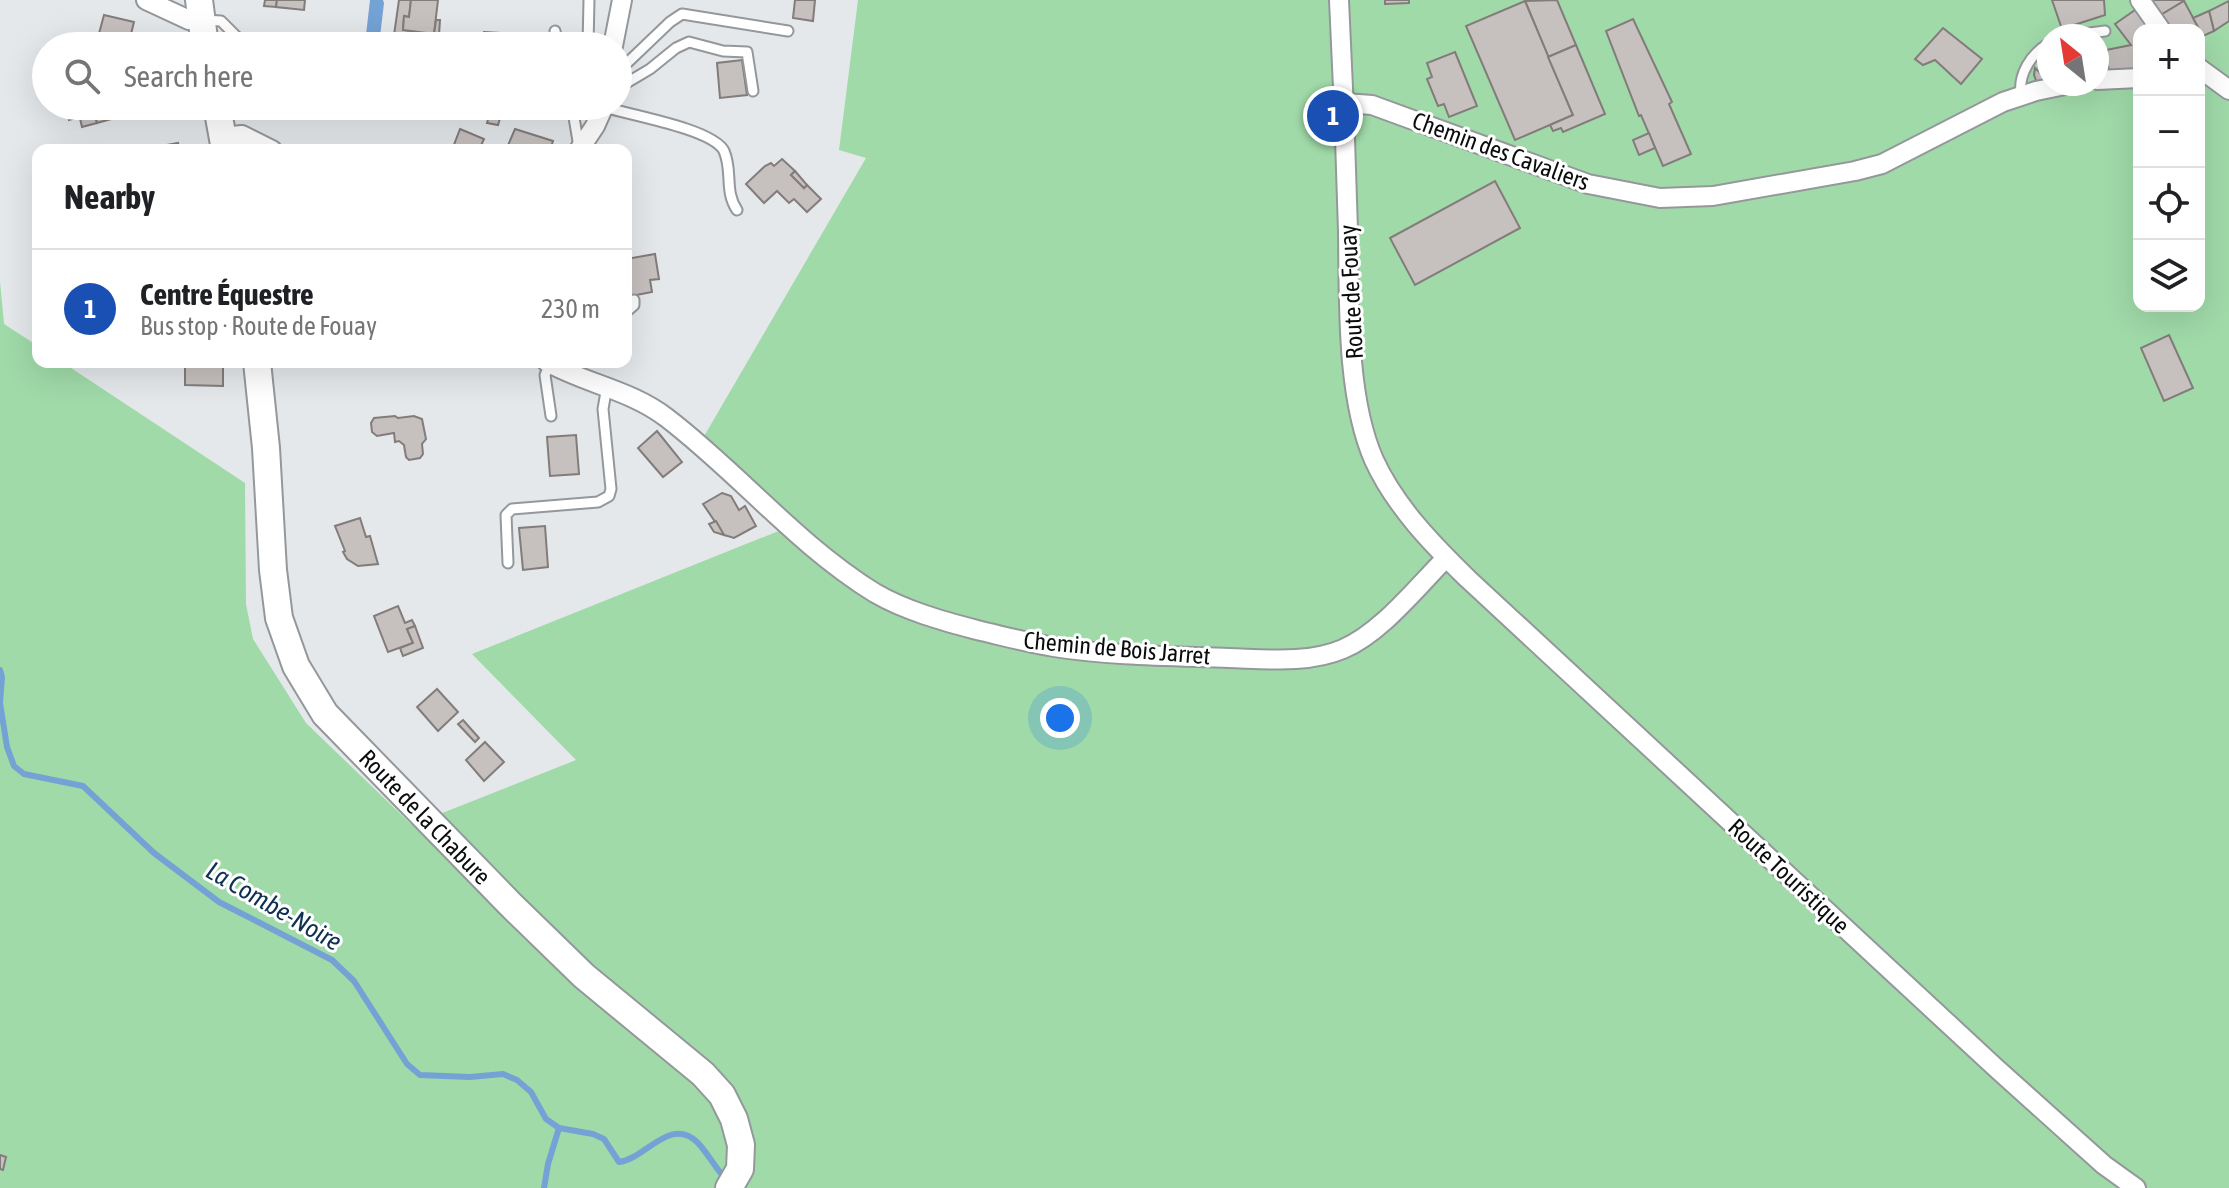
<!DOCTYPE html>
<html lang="en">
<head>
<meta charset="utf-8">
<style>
	body { margin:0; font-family:"Asap Condensed",sans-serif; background:#f2f2f2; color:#202124 }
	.controls { position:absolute; right:24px; top:24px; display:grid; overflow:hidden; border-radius:16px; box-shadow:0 8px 32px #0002 }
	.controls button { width:72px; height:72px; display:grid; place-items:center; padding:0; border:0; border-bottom:2px solid #e0e0e0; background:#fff; color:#202124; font:40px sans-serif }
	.compass { position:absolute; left:2037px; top:24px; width:72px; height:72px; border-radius:50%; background:#fff; box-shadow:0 8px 32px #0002; rotate:330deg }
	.you { position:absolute; left:1060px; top:718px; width:28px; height:28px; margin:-20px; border:6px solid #fff; border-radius:50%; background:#1a73e8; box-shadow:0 0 0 12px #1a73e833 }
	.badge { display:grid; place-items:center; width:52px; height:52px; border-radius:50%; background:#d0452b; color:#fff; font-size:26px; font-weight:700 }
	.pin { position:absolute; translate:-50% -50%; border:4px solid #fff; box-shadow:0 2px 8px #0006 }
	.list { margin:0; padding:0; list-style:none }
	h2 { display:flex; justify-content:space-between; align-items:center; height:104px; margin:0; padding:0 32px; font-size:34px }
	h2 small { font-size:26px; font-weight:400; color:#757577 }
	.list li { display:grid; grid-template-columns:52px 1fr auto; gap:24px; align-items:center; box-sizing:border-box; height:120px; padding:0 32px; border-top:2px solid #e0e0e0 }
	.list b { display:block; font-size:30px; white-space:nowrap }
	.list p { margin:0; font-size:26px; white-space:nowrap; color:#757577 }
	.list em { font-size:26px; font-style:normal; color:#757577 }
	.icon { flex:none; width:44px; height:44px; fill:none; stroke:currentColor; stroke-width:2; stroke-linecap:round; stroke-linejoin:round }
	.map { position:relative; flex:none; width:2229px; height:1188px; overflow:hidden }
	.search { position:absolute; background:#fff; box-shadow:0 8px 32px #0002; left:32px; top:32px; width:600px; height:88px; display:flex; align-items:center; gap:20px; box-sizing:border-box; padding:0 28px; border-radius:44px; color:#757577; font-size:30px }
	.panel { position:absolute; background:#fff; box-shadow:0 8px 32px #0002; left:32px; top:144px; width:600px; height:224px; border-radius:16px }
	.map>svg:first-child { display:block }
	.green { fill:#a0daa9; fill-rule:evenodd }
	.water { fill:#74a2d5 }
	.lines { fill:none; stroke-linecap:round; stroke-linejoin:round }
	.stream { stroke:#74a2d5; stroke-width:6 }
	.building { fill:#c6c0bf; stroke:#827c7b; stroke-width:2 }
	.service-casing { stroke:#94989b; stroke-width:13 }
	.minor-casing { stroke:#94989b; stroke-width:22 }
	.secondary-casing { stroke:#94989b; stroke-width:30 }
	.service { stroke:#fff; stroke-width:9 }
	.minor { stroke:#fff; stroke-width:18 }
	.secondary { stroke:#fff; stroke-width:26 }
	.labels { text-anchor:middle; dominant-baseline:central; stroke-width:6; stroke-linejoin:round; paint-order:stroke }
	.street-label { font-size:24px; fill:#0a0c0d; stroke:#fff }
	.water-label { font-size:26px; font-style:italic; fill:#0f3052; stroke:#fff }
</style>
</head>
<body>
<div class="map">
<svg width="2229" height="1188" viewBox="0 0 2229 1188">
	<rect width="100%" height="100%" fill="#e4e8eb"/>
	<path class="green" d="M858,0H2229V1188H0V281L4,324L38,346V362H62L245,483L246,604L253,639L306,723L412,825L576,760L472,654L796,524L703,438L866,158L839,150ZM2139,30H2199V306H2139ZM2049,36H2097V84H2049Z"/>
	<path class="water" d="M370,0H383L384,3L380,37L366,35Z"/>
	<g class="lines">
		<g class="stream">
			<path d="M0,670L2,677L0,703L7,747L14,766L24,774L83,786L154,853L219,902L332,960L354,981L407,1064L420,1075L470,1077L503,1074L517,1080L531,1092L546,1119L559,1128L593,1134L604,1139L619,1162C645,1159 670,1116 697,1142C707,1152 714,1166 724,1177"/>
			<path d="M544,1188L548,1164L559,1128"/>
		</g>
	</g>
	<g class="building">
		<path d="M265,0H277L276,7L264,6Z"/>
		<path d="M277,0H305L304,10L276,7Z"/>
		<path d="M399,0H411L409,17L404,16L403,30L434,34V41L394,35Z"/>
		<path d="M411,0H438L434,34L403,30L404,16L409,17Z"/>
		<path d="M795,0H815L813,21L793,18Z"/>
		<path d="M1385,0H1409V3L1385,4Z"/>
		<path d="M1557,0L1576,45L1548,57L1525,1Z"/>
		<path d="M2052,0H2104L2105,15L2074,25L2075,29L2063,32Z"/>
		<path d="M2150,0H2183L2184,1L2159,16Z"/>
		<path d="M1525,1L1573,115L1515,140L1466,26Z"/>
		<path d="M2184,1L2203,36L2199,38V30H2168L2159,16Z"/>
		<path d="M2229,1V21L2214,31L2209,11Z"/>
		<path d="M2135,10L2151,30H2139V70L2109,73L2106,50L2131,45L2115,24Z"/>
		<path d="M2209,11L2214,31L2203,36L2193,18Z"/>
		<path d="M104,15L134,22L128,46H102L103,43L97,41Z"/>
		<path d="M1633,19L1672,102L1669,104L1691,154L1663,166L1641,115L1639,116L1606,31Z"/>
		<path d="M436,20H440L439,35L434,34Z"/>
		<path d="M1943,28L1982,59L1961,84L1935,60L1923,65L1915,59Z"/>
		<path d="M484,32L500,33L499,46H483Z"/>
		<path d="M1576,45L1605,114L1563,132L1561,128L1553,131L1550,125L1573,115L1548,57Z"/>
		<path d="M1455,52L1477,106L1449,117L1444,104L1438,106L1427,79L1432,77L1427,63Z"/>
		<path d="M742,60L747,95L720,98L717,63Z"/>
		<path d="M2035,68L2049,81L2037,83L2034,75Z"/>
		<path d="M66,106H77L79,117L69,120Z"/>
		<path d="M77,106H93L97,123L82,127Z"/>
		<path d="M93,106H120L122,116L97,123Z"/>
		<path d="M279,106H293L294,111L280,112Z"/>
		<path d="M491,109L502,112L498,125L487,123Z"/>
		<path d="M460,129L484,139L479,150H452Z"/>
		<path d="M515,129L553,141L550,150H506Z"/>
		<path d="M1649,133L1655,148L1639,155L1633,140Z"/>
		<path d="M178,143L180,150H157L156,147Z"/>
		<path d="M782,159L795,171L791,175L804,188L807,185L821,199L807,212L794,199L789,203L777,191L764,203L746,184L765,166L771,163L774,166Z"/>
		<path d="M795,171L807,185L804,188L791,175Z"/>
		<path d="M1495,181L1520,228L1415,285L1390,238Z"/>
		<path d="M655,254L659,279L650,280L652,292L626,297V259Z"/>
		<path d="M2169,335L2193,388L2164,401L2141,348Z"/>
		<path d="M185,362H223V386L185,385Z"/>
		<path d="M395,416L398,418L414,416L422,419L426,439L422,444L423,454L420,458L409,460L406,457L404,445L399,441L395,442L394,433L377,436L372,432L371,423L374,418Z"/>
		<path d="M657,431L682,462L663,477L638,448Z"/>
		<path d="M576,435L579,474L550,476L547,437Z"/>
		<path d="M722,493L731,496L739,510L745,506L756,526L734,538L724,535L703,504Z"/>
		<path d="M360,518L366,537L370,536L378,564L358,566L347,559L343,552L345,551L335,526Z"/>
		<path d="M716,521L724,535L714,532L709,524Z"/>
		<path d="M545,526L548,567L523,570L519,528Z"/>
		<path d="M398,606L405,623L412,620L415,626L407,629L413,643L388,652L374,616Z"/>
		<path d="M415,626L423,648L403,656L400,648L413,643L407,629Z"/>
		<path d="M437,689L458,712L438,731L417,707Z"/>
		<path d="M463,720L479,738L475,742L458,724Z"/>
		<path d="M485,742L504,762L484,781L466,760Z"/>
		<path d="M0,1155L6,1157L3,1170L0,1169Z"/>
	</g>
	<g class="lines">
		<g class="service-casing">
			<g id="service">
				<path d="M204,20L221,21L238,38L278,46"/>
				<path d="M555,31L558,46"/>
				<path d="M2067,36L2105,31"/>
				<path d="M588,46L589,0"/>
				<path d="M618,68L625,65L670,22L682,14L788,31"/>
				<path d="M618,88L650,69L676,48L689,42L723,51L747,52L753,91"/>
				<path d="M2021,95C2018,74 2031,54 2049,43"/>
				<path d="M572,106L579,147"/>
				<path d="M604,107C630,115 713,129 724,151C733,171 724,191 737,210"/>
				<path d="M626,312L634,305V300"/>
				<path d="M550,364L545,375L551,416"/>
				<path d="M508,563L506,515L512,509L598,502L609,496L611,489L603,409L607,386"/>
			</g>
		</g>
		<g class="minor-casing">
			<g id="minor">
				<path d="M146,0L189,20H200"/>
				<path d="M1339,0C1343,77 1346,154 1348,231C1349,300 1346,397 1374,460C1395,506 1432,544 1468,579L1996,1068L2104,1165L2136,1188"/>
				<path d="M2140,0L2161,30"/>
				<path d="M613,46L622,0"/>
				<path d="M2199,68L2229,90"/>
				<path d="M2097,80L2139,78"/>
				<path d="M1345,103L1372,105L1588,184L1660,198L1713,196L1855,171L1882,164L2003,102L2036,91L2070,84"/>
				<path d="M222,137L242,135L272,150"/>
				<path d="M579,150L595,126L604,106"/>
				<path d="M547,362C586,384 631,390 667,418C739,473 797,545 875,593C906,611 943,621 977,630C1003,636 1028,643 1054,647C1111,656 1171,656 1229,658C1265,659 1308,664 1343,649C1381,633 1417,587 1446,558"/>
			</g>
		</g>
		<g class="secondary-casing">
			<g id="secondary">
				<path d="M199,0L205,46"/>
				<path d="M217,106L225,150"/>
				<path d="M257,362L266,448L273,570L279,618L296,666L325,714L510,904L584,976L703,1074L722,1095L734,1119L741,1145L740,1169L729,1188"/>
			</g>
		</g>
		<use href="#service" class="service"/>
		<use href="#minor" class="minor"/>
		<use href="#secondary" class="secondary"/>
	</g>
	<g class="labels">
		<g class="street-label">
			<text transform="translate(1501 151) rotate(20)">Chemin des Cavaliers</text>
			<text transform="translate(1351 292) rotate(-93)">Route de Fouay</text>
			<text transform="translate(1117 648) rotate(5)">Chemin de Bois Jarret</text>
			<text transform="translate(425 817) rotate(46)">Route de la Chabure</text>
			<text transform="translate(1789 876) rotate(43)">Route Touristique</text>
		</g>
		<g class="water-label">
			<text transform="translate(274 906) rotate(30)">La Combe-Noire</text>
		</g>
	</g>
</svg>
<div class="controls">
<button>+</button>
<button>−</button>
<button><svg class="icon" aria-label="locate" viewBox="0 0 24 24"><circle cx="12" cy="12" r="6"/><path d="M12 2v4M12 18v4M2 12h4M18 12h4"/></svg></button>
<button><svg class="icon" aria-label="layers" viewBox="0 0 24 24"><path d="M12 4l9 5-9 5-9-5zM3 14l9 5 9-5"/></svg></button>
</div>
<svg class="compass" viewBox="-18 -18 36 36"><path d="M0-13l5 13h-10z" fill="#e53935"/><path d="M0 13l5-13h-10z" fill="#757577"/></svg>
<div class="you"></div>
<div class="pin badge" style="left:1333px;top:116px;background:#1a4fb4">1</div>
<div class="search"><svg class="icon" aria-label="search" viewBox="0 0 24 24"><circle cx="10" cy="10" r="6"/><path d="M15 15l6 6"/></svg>Search here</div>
<section class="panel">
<h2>Nearby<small></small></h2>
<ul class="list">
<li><span class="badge" style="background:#1a4fb4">1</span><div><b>Centre Équestre</b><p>Bus stop · Route de Fouay</p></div><em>230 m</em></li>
</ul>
</section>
</div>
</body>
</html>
